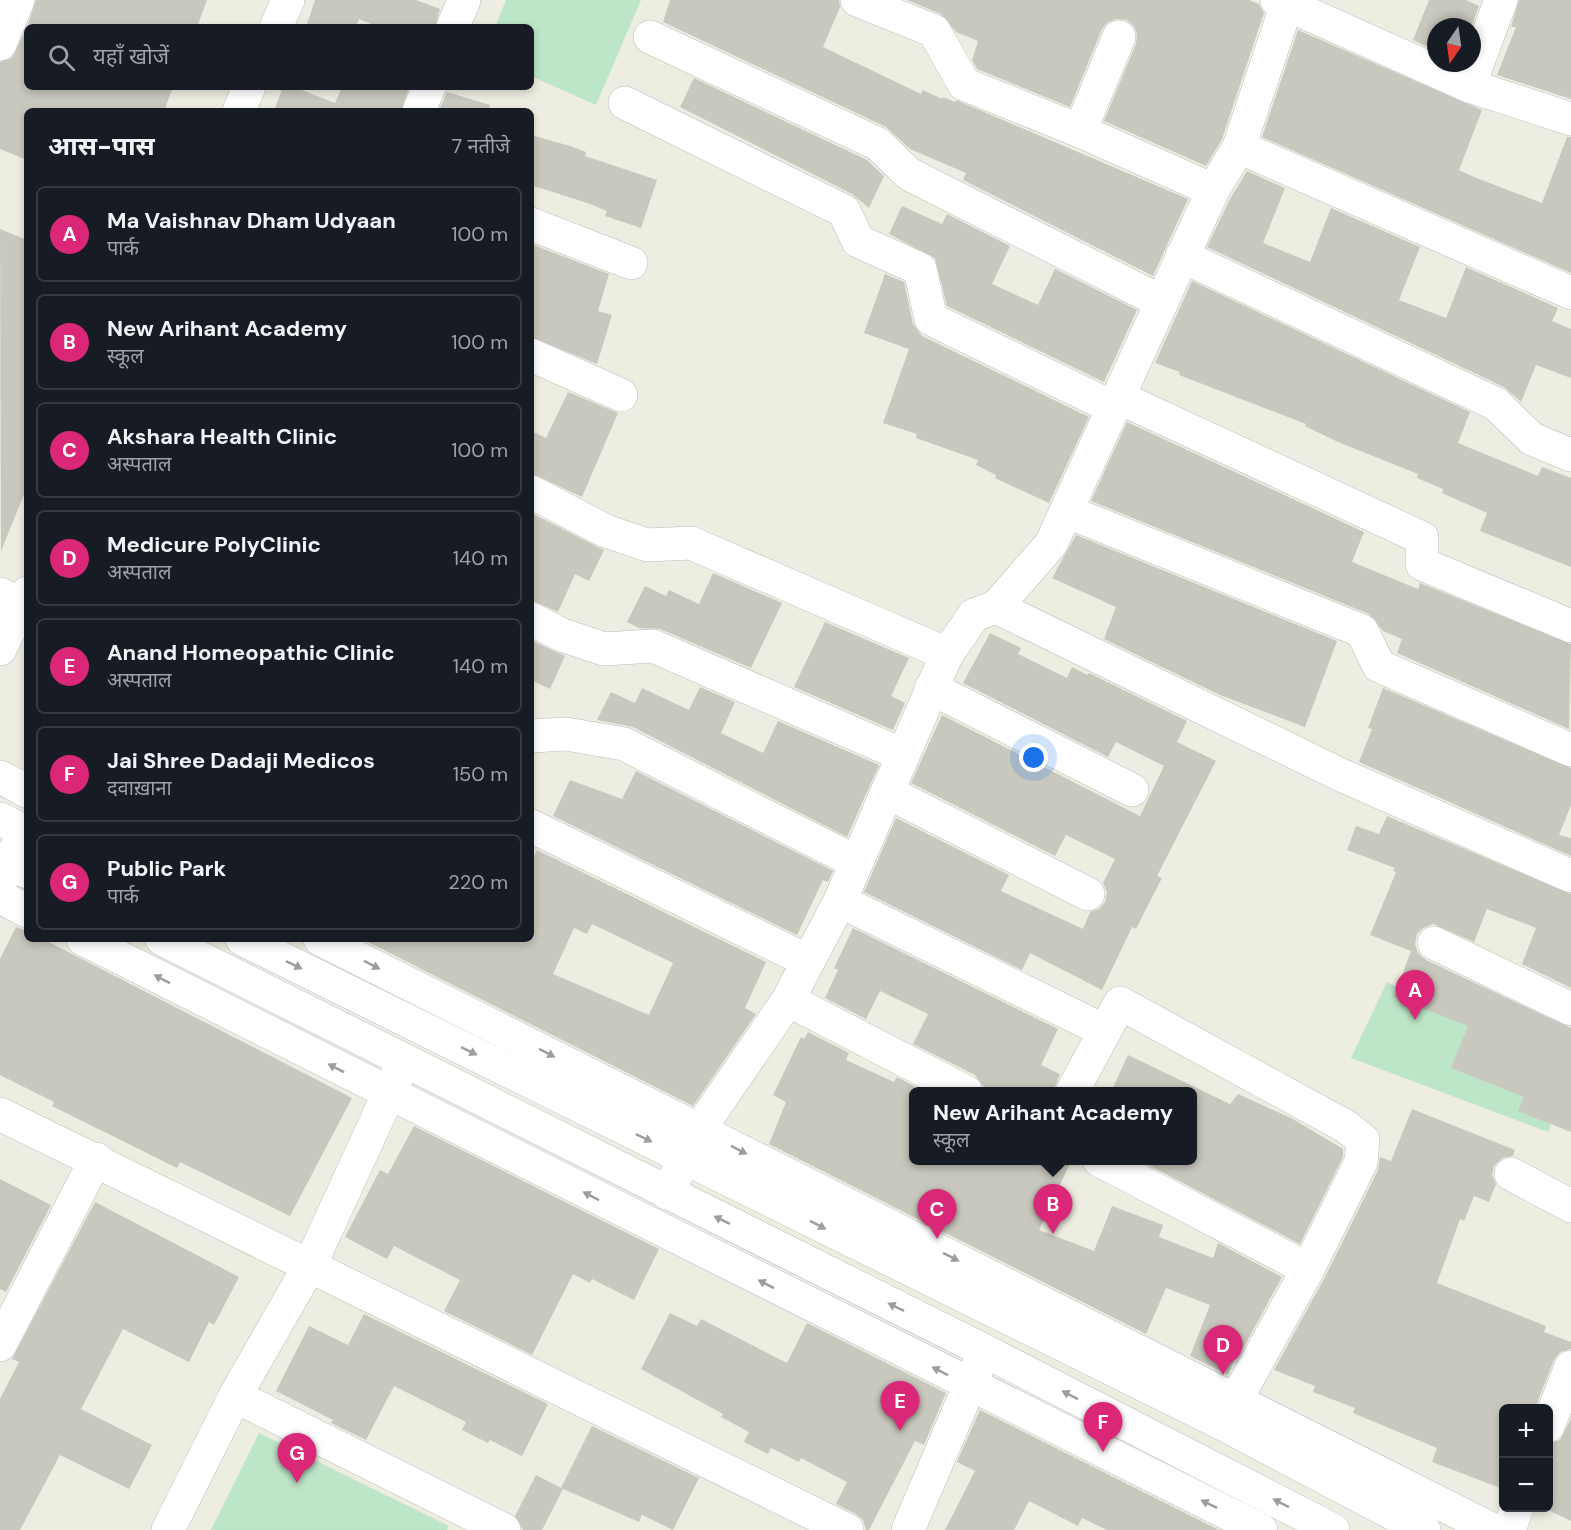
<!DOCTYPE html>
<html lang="hi">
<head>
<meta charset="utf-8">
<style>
	body { margin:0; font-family:"DM Sans","Noto Sans Devanagari",sans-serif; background:#20242c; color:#f1f3f6 }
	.controls { position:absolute; right:18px; bottom:18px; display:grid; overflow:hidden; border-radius:9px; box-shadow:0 3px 9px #0003 }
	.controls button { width:54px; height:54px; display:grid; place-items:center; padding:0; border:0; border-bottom:2px solid #363941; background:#171b24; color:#f1f3f6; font:30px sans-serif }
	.compass { position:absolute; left:1427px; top:18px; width:54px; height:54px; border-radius:50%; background:#171b24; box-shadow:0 3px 9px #0003; rotate:193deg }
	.you { position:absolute; left:1034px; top:758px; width:21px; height:21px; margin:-15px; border:4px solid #fff; border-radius:50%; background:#1a73e8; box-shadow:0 0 0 9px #1a73e833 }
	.badge { display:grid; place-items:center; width:39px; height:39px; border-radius:50%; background:#db2777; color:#fff; font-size:20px; font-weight:700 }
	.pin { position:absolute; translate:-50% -50px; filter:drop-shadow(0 2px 3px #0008) }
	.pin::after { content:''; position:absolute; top:32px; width:21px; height:18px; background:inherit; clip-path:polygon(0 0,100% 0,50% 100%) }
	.popup { position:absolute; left:909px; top:1087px; width:288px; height:78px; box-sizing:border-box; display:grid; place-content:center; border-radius:9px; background:#171b24; filter:drop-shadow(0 2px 4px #0005); font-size:20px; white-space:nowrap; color:#9ea1a6 }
	.popup b { font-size:22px; color:#f1f3f6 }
	.popup::after { content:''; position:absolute; left:50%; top:100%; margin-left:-12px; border:12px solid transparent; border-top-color:#171b24 }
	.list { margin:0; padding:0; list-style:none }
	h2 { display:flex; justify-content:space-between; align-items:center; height:78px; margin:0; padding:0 24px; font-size:26px }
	h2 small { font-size:20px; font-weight:400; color:#9ea1a6 }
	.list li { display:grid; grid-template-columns:39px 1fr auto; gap:18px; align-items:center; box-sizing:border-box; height:96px; margin:0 12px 12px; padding:0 12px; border:2px solid #363941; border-radius:9px }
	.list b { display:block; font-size:22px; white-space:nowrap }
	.list p { margin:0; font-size:20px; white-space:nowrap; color:#9ea1a6 }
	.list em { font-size:20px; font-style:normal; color:#9ea1a6 }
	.icon { flex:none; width:33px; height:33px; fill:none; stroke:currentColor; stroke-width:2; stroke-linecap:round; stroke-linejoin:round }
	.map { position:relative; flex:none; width:1571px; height:1530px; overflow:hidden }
	.search { position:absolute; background:#171b24; box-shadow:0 3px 9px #0003; left:24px; top:24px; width:510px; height:66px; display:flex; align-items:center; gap:15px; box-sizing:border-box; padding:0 21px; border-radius:9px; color:#9ea1a6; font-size:22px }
	.panel { position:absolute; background:#171b24; box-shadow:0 3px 9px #0003; left:24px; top:108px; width:510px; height:834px; border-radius:9px }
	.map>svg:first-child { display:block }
	.green { fill:#bde5c7 }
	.building { fill:#c8c8be; fill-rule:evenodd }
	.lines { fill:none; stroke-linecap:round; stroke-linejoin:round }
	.street-casing { stroke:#bcbdc3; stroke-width:34 }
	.secondary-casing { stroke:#bebfc7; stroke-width:34 }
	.street { stroke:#fff; stroke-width:33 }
	.secondary { stroke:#fff; stroke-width:33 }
	.oneway { fill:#9c9da1 }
</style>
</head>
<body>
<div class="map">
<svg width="1571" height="1530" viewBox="0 0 1571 1530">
	<rect width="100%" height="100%" fill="#edede1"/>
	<g class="green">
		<path d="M506,0H641L596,105L531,76V27H495Z"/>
		<path d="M1387,982L1571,1076L1548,1132L1351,1058Z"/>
		<path d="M259,1433L449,1526L447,1530H211Z"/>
	</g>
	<g class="building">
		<path d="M36,0H207L197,27H27Z"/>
		<path d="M315,0H416L440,9L435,27H379L359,19L356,27H306Z"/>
		<path d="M670,0H839L840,7L823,47L921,94L923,90L942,99L943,97L955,102L956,100L1188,199L1153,276L963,180L966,173L910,149L886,127L663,22Z"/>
		<path d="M907,0H1249L1259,4L1264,13L1222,139L1206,166L1104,121L1136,44L1137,34L1134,26L1127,20L1116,19L1107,23L1102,29L1070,107L977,69L972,60L978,41L956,32L941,14Z"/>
		<path d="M1429,0H1466L1479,6L1471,27H1436V51L1413,40Z"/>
		<path d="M1519,0H1571V99L1497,75L1516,27H1511Z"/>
		<path d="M27,28V87H173L164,111H27V160L0,149V62L12,58Z"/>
		<path d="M1298,30L1482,110L1459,170L1474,177L1542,203L1567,137H1571V273L1262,137Z"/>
		<path d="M694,78L867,160L884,176L869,208L852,194L680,107Z"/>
		<path d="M283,87H294L335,103L342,87H409L401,111H274Z"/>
		<path d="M447,92L490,105L489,111H439Z"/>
		<path d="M531,135L570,146L586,152L585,156L657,180L641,228L605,216L607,211L590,204L531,185Z"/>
		<path d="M1247,171L1285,188L1263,243L1310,262L1331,208L1420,247L1399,300L1446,318L1466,267L1558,308L1552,321L1571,329V378L1536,365L1521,402L1504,387L1207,247L1230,199Z"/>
		<path d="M902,206L942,224L947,214L1010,246L992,284L1038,305L1055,269L1137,310L1104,382L947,306L935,258L889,234Z"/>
		<path d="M0,229L27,240V487L1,551Z"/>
		<path d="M531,244L609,274L598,311L612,315L597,364L531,337Z"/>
		<path d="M885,274L904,282L913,324L922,336L1089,417L1049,503L995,478L996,475L976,465L978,460L916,438L917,434L883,423L909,349L864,333Z"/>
		<path d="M1192,281L1470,412L1458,443L1538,476L1542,467L1571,478V567L1480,531L1487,513L1442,493L1443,489L1417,478L1418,474L1338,442L1305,426L1306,424L1179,375L1180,372L1155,363Z"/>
		<path d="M568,392L618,413L582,497L531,473V431L546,438Z"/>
		<path d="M1127,422L1364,532L1352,562L1418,589L1420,583L1571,644L1569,729L1397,653L1402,639L1383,631L1369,614L1091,501Z"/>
		<path d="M531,513L604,550L589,581L575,574L558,612L531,600Z"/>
		<path d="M1076,535L1337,641L1305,727L1220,695L1104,639L1116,607L1052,578Z"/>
		<path d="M713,573L782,603L751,668L660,629L639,628L627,622L645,586L666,596L669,590L699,604Z"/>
		<path d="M825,622L909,658L891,696L905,703L893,730L794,687Z"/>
		<path d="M990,633L1021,648L1018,654L1067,678L1072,667L1087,675L1089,673L1187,721L1177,742L1216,761L1157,876L1162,878L1145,911L1136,929L1132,927L1102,990L1030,953L1022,970L864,892L896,818L1009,875L1001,891L1083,929L1090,912L1099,909L1105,902L1107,892L1103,883L1115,859L1066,835L1055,856L911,783L942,715L1140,816L1164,766L1116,742L1108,757L963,683Z"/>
		<path d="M531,640L565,656L550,689L531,680Z"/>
		<path d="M700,687L735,702L721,733L763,753L778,721L879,765L847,837L633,727L597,720L611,692L635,703L642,688L689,710Z"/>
		<path d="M1383,688L1571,768V805L1559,835L1571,838V856L1359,762L1372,729L1368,728Z"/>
		<path d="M636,771L833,871L828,882L823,880L797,935L553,816L570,780L622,799Z"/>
		<path d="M1387,816L1571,894V988L1522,964L1536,928L1487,909L1474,942L1433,924L1423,928L1417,934L1415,944L1418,953L1426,960L1571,1028V1132L1518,1111L1524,1097L1451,1068L1468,1026L1394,997L1411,951L1370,935L1396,872L1393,871L1395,868L1347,850L1356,826L1379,834Z"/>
		<path d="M537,850L766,962L745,1008L756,1014L693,1106L362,939H531V863ZM592,924L673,963L649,1015L553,974L574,928L587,934Z"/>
		<path d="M16,927L27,931V939H43L352,1098L290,1216L180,1162L177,1168L52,1106L54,1102L0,1075V959Z"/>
		<path d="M853,928L1058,1029L1041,1065L1060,1074L1053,1092H992L984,1087L975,1075L913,1044L928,1014L880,991L866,1019L825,998L838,970L834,968Z"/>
		<path d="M808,1032L849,1053L846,1060L894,1082L897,1077L914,1086V1161H1071L1039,1230L1094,1251L1112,1206L1163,1225L1159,1237L1213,1258L1218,1243L1282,1277L1239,1356L1236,1355L1228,1375L1190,1356L1210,1305L1166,1288L1146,1334L769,1144L786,1102L773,1095L801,1037L804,1039Z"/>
		<path d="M1128,1055L1230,1104L1238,1094L1291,1118L1343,1149V1157L1300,1244L1141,1161H1192V1092H1111Z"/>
		<path d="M1412,1109L1515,1150L1513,1156L1502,1158L1494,1166L1492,1175L1496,1184L1489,1202L1474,1196L1464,1221L1460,1219L1437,1283L1546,1326L1544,1332L1571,1342V1349L1560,1352L1554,1360L1535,1408H1503V1489L1432,1462L1437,1448L1353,1413L1355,1408L1313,1392L1315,1386L1274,1370L1325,1277L1378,1170L1380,1157L1391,1161Z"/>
		<path d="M414,1126L659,1249L634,1300L592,1279L590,1283L573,1274L532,1355L444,1311L460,1280L394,1246L387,1259L345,1237L380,1170L388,1174Z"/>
		<path d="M0,1179L51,1205L6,1292L0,1289Z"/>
		<path d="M95,1202L239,1277L214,1325L209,1322L189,1362L123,1329L81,1409L152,1445L129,1489L60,1455L20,1530H0V1399L19,1362L12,1359Z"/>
		<path d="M670,1313L697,1326L701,1319L787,1363L807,1323L946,1393L924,1445L915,1441L869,1530H866L863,1520L856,1514L836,1504L847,1482L801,1458L799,1462L771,1448L768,1454L744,1442L749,1432L721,1417L723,1414L641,1369Z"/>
		<path d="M364,1314L548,1404L522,1456L490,1440L488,1443L462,1430L466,1422L394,1386L366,1440L331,1423L333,1420L276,1391L309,1326L348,1345Z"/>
		<path d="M980,1410L1219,1530H1107L1082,1518L1078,1526L1029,1501L1014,1530H945L975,1471L957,1462Z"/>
		<path d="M1571,1419V1521L1544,1508H1548V1444L1560,1440Z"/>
		<path d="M592,1426L699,1478L673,1530L642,1515L639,1522L561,1488Z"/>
		<path d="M536,1475L563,1489L542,1530H523L515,1516Z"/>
	</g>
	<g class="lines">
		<g class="street-casing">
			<g id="street">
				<path d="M857,0L934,31L964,84L1080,131L1213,190"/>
				<path d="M453,27L464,0"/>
				<path d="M650,37L878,144L909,174L1162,302"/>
				<path d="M0,44L18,0"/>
				<path d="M1469,86L1501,0"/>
				<path d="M625,103L844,211L858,241L920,269L931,319L1112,407"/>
				<path d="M419,111L429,87"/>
				<path d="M1080,131L1119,37"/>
				<path d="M1239,147L1571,293"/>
				<path d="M531,224L631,263"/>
				<path d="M1182,256L1496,404L1532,439L1571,455"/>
				<path d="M531,355L621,395"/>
				<path d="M1118,397L1422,538V564L1571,626"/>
				<path d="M531,492L606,531L647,545L691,543L947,654"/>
				<path d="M1066,511L1362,631L1379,666L1571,750"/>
				<path d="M0,594L22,605"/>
				<path d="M996,607L1341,775L1571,876"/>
				<path d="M531,619L562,635L604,649L653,646L903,755"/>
				<path d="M931,688L1132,790"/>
				<path d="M531,736L566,734L624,744L856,862"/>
				<path d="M0,777L27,791"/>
				<path d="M887,792L1088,894"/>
				<path d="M531,826L808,961"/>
				<path d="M0,883L24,832"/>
				<path d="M0,897L27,911"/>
				<path d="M840,901L1105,1031"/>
				<path d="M83,939L1261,1530"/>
				<path d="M320,939L1493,1530"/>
				<path d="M1434,943L1571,1009"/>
				<path d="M788,1000L966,1092"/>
				<path d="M1072,1092L1120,1003L1345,1126L1363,1140L1361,1162L1308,1269L1226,1418"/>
				<path d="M0,1114L847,1530"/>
				<path d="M1099,1160L1308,1269"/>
				<path d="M1511,1174L1571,1206"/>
				<path d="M667,1193L699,1130L788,1000L840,901L947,654L974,615L996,607L1051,544L1213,190L1239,147L1287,4"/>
				<path d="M0,1345L96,1159"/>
				<path d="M235,1396L504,1530"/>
				<path d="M1548,1426L1571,1367"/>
				<path d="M168,1530L235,1396L310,1265L397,1076"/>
				<path d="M908,1530L978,1366"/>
				<path d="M1509,1530L1517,1508"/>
			</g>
		</g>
		<g class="secondary-casing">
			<g id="secondary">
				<path d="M1277,0L1469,86L1571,119"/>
				<path d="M276,27L288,0"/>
				<path d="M239,111L249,87"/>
				<path d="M0,649L27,593"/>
				<path d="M0,819L27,833"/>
				<path d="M0,859L27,872"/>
				<path d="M162,939L985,1351L1333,1530"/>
				<path d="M242,939L1223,1424L1424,1530"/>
			</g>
		</g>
		<use href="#street" class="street"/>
		<use href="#secondary" class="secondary"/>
	</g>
	<defs><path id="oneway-solid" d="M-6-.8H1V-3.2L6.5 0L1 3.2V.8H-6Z" transform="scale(1.5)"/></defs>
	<g class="oneway">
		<use href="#oneway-solid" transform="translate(294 965) rotate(26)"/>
		<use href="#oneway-solid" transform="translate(372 965) rotate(27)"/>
		<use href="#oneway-solid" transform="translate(162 979) rotate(-153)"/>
		<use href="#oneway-solid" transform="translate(469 1051) rotate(26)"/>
		<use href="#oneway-solid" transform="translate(547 1053) rotate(27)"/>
		<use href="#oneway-solid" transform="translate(336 1068) rotate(-153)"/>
		<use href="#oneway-solid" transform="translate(644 1138) rotate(26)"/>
		<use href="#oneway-solid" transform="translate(739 1150) rotate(27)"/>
		<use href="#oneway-solid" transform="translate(591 1196) rotate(-153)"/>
		<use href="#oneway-solid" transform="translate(722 1220) rotate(-154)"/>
		<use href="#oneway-solid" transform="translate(818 1225) rotate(27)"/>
		<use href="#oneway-solid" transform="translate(951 1257) rotate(27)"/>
		<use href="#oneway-solid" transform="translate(766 1284) rotate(-153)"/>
		<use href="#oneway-solid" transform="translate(896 1307) rotate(-154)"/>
		<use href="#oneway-solid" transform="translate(940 1371) rotate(-153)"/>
		<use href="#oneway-solid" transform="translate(1070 1395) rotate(-153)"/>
		<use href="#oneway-solid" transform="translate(1281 1503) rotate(-153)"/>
		<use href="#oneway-solid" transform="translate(1209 1504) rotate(-154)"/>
	</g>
</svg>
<div class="controls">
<button>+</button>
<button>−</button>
</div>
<svg class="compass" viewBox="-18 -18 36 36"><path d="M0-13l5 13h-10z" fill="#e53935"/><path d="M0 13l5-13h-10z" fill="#9ea1a6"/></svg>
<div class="you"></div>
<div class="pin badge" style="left:1415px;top:1020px">A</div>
<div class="pin badge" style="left:1053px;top:1234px">B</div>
<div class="popup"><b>New Arihant Academy</b>स्कूल</div>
<div class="pin badge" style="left:937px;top:1239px">C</div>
<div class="pin badge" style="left:1223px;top:1375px">D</div>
<div class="pin badge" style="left:900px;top:1431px">E</div>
<div class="pin badge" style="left:1103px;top:1452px">F</div>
<div class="pin badge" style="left:297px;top:1483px">G</div>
<div class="search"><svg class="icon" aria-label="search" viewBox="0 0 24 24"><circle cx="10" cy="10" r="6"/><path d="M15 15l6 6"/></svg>यहाँ खोजें</div>
<section class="panel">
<h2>आस-पास<small>7 नतीजे</small></h2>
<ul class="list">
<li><span class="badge">A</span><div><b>Ma Vaishnav Dham Udyaan</b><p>पार्क</p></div><em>100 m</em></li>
<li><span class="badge">B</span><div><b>New Arihant Academy</b><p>स्कूल</p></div><em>100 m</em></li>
<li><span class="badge">C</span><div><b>Akshara Health Clinic</b><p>अस्पताल</p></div><em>100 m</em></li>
<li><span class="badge">D</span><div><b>Medicure PolyClinic</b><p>अस्पताल</p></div><em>140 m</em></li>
<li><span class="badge">E</span><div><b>Anand Homeopathic Clinic</b><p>अस्पताल</p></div><em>140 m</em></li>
<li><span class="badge">F</span><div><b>Jai Shree Dadaji Medicos</b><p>दवाख़ाना</p></div><em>150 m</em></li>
<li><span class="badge">G</span><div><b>Public Park</b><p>पार्क</p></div><em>220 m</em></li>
</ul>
</section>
</div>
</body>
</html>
